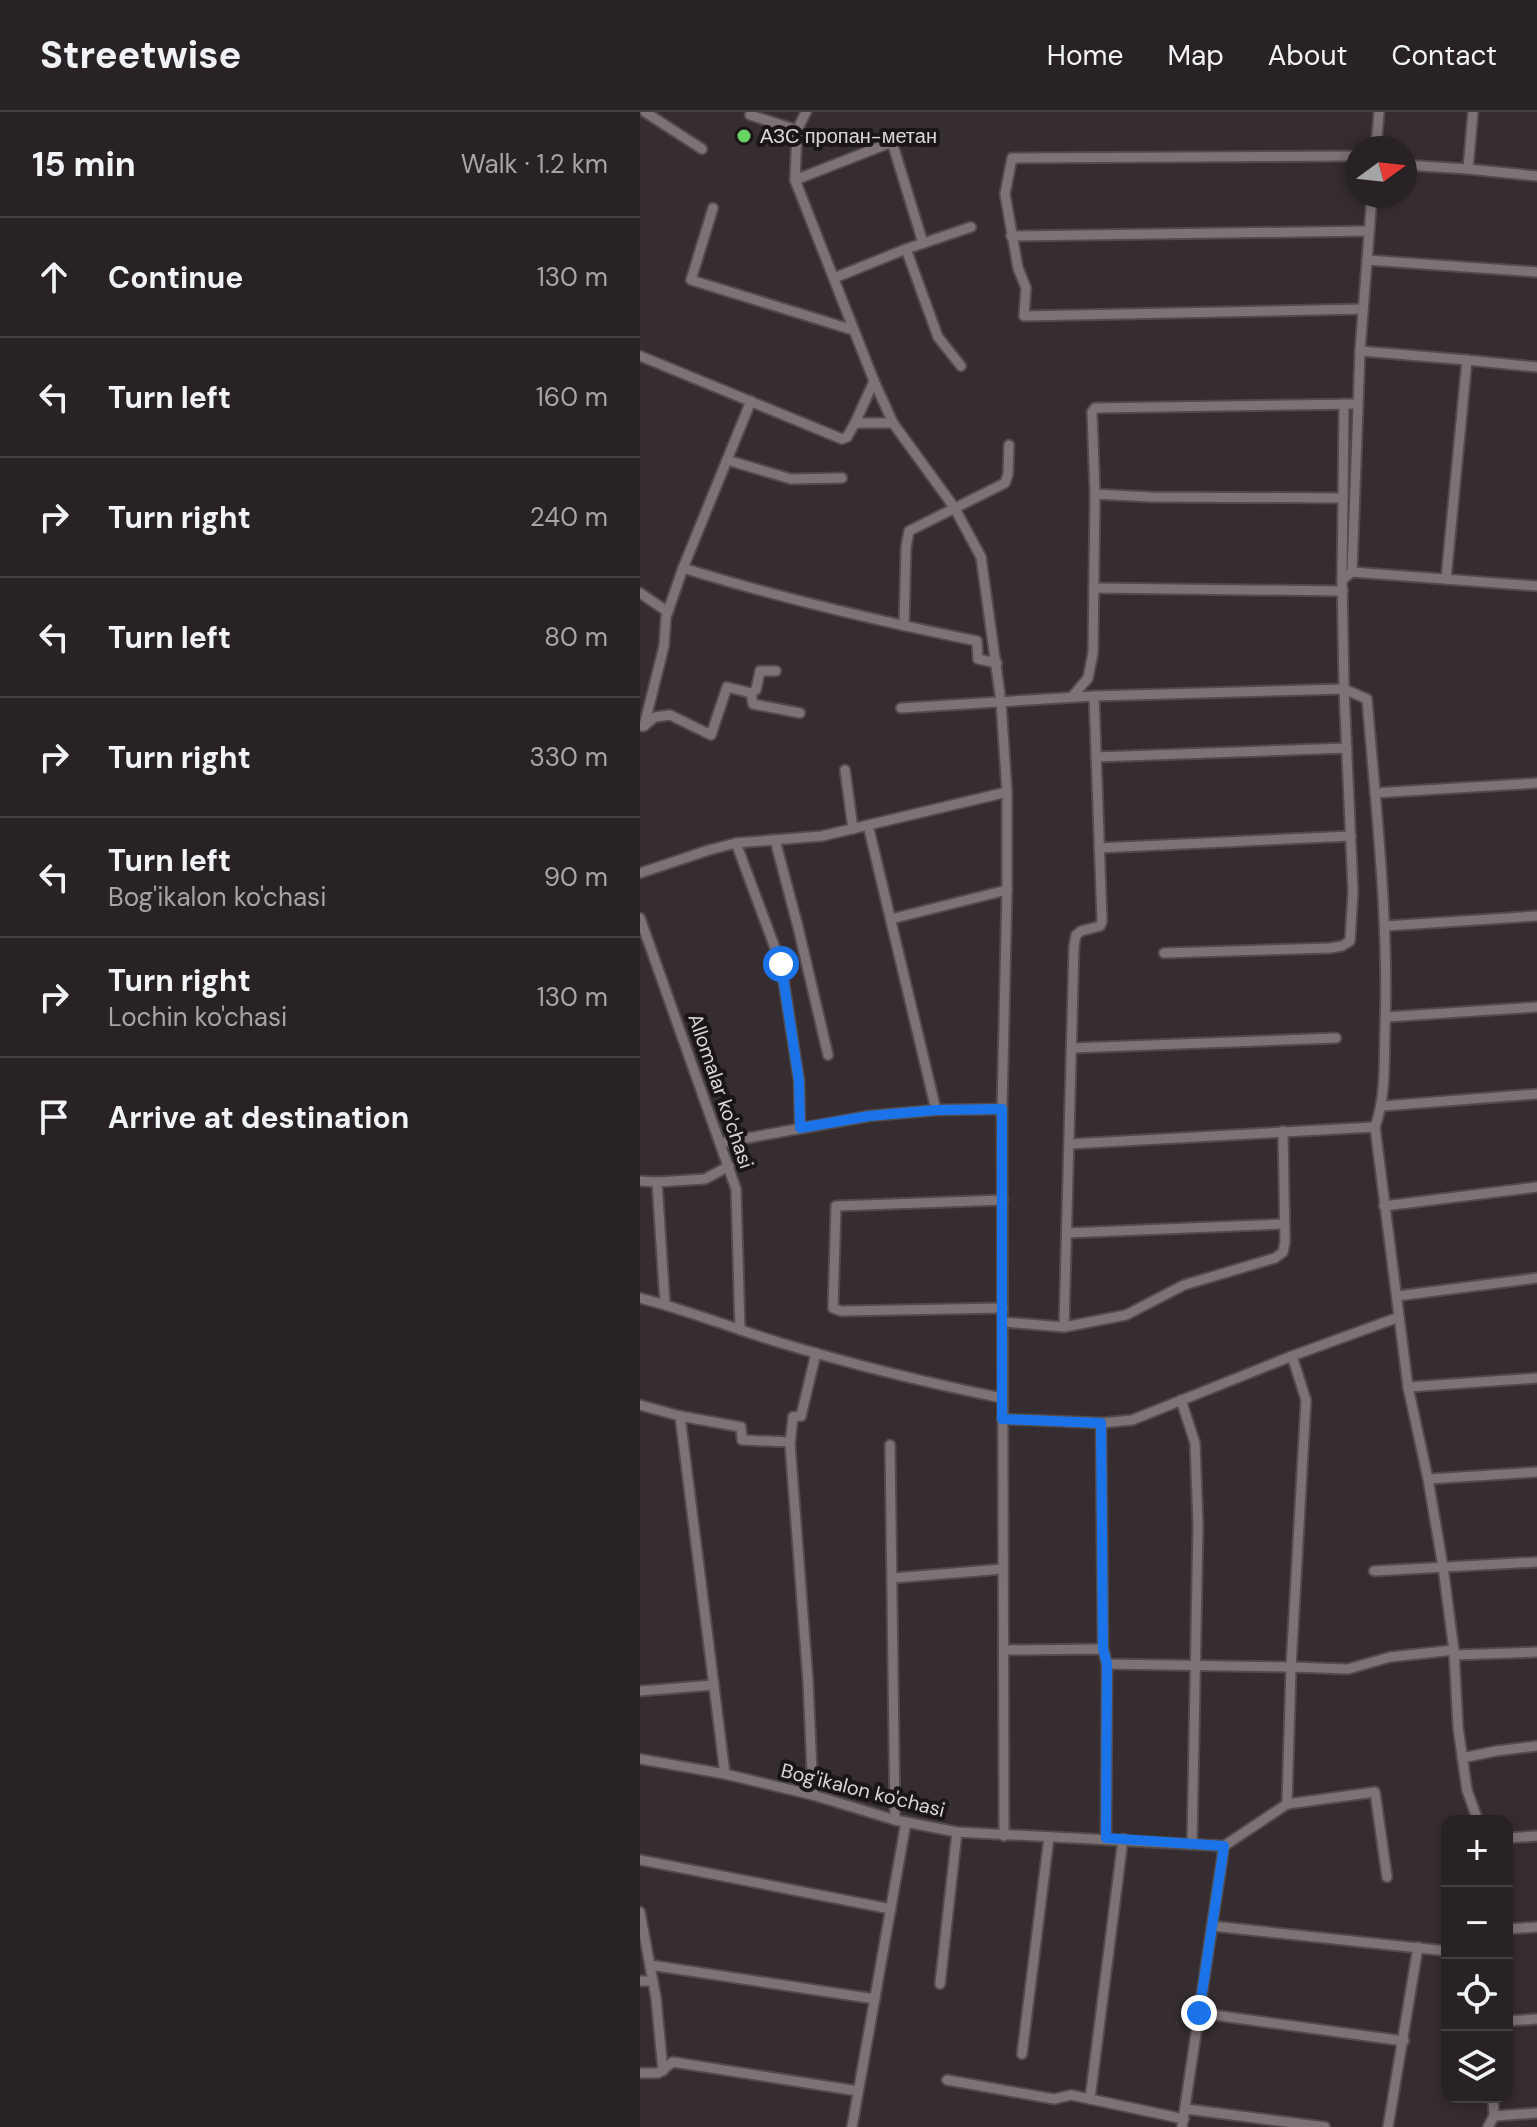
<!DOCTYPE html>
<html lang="en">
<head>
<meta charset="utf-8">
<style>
	body { margin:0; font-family:"DM Sans",sans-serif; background:#342f31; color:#f1f3f6 }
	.controls { position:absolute; right:24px; bottom:24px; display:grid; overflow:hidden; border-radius:16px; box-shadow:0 4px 12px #0003 }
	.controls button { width:72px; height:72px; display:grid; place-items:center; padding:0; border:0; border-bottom:2px solid #443f41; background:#282224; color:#f1f3f6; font:40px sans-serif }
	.compass { position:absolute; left:705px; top:24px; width:72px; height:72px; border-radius:50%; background:#282224; box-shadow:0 4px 12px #0003; rotate:75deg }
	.stop { position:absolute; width:24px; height:24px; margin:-18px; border:6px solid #1a73e8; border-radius:50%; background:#fff }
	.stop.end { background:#1a73e8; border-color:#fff; box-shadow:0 2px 8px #0008 }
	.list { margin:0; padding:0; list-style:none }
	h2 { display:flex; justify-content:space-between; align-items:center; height:104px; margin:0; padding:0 32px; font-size:34px }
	h2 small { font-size:26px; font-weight:400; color:#a5a4a6 }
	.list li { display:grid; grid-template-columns:52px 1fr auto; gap:24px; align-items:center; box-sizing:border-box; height:120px; padding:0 32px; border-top:2px solid #443f41 }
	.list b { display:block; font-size:30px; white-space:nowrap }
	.list p { margin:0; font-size:26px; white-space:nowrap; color:#a5a4a6 }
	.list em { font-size:26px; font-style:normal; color:#a5a4a6 }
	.icon { flex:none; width:44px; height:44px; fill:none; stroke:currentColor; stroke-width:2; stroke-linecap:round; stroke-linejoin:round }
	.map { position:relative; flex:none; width:897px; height:2015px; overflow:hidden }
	header { display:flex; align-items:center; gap:48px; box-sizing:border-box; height:112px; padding:0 40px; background:#282224; border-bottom:2px solid #443f41 }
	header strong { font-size:38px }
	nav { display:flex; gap:44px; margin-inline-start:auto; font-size:28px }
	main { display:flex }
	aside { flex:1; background:#282224 }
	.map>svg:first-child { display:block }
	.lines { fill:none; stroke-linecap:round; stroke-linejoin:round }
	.minor-casing { stroke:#524b4e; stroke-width:13 }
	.minor { stroke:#7d7376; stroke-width:9 }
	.route { stroke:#1a73e8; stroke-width:10 }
	.poi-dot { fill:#67d465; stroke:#1a1618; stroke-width:3 }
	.labels { text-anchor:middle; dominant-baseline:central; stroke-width:8; stroke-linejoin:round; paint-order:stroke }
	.poi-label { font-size:20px; fill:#dbd6d8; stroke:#1a1618; text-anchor:start }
	.street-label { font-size:20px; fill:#dbd6d8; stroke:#1a1618 }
</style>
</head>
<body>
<header>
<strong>Streetwise</strong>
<nav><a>Home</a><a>Map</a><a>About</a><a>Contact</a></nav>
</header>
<main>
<aside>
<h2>15 min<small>Walk · 1.2 km</small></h2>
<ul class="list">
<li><svg class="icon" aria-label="ahead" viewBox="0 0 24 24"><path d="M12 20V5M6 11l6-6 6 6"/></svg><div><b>Continue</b></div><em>130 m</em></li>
<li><svg class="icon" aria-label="left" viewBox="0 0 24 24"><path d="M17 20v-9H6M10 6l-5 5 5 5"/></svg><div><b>Turn left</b></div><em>160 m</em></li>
<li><svg class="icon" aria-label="right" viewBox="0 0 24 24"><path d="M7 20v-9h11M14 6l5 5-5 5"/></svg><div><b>Turn right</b></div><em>240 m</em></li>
<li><svg class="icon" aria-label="left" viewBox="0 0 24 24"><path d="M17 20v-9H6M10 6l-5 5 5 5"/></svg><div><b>Turn left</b></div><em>80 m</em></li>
<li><svg class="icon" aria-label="right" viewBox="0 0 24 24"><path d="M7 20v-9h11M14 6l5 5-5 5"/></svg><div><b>Turn right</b></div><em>330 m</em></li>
<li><svg class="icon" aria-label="left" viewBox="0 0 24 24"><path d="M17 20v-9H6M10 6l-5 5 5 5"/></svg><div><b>Turn left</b><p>Bog'ikalon ko'chasi</p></div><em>90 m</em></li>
<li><svg class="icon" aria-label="right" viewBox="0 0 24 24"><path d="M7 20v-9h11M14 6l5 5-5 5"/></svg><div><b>Turn right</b><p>Lochin ko'chasi</p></div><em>130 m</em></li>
<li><svg class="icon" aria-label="arrive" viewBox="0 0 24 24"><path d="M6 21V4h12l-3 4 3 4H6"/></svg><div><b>Arrive at destination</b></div></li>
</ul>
</aside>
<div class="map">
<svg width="897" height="2015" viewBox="0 0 897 2015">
	<rect width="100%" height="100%" fill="#352d30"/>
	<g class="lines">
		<g class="minor-casing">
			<g id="minor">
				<path d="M5,0L62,37"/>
				<path d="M166,0L157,18L155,68L234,269L215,311"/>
				<path d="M833,0L828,57L897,64"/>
				<path d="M110,3L157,18"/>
				<path d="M736,36L739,0"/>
				<path d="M717,44L372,46L365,82L378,156L386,176L384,204L723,197"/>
				<path d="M765,53L828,57"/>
				<path d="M155,68L252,30L283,131"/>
				<path d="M73,96L51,168L213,218"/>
				<path d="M371,124L729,119"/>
				<path d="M266,137L298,225L321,254"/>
				<path d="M727,148L897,160"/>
				<path d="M194,166L266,137L331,115"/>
				<path d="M720,239L827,248"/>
				<path d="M0,244L202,327L207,325L215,311H253"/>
				<path d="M234,269L253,311L314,395L341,445L361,590L367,680V778L362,997L364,1724"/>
				<path d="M87,348L151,367L202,366"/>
				<path d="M455,382L511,385L703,386L702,468"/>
				<path d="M703,386L704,292"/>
				<path d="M43,456C140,486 238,509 337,529L338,547L357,551"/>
				<path d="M712,460L897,474"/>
				<path d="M806,467L827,248L897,255"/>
				<path d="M454,476L703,479"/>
				<path d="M0,481L28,500"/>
				<path d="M264,514L266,436L269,419L365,371L368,362L369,333"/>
				<path d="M111,581L116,578L120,559H136"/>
				<path d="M432,585L448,566L453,541L455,382L452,300L455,296L717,292"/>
				<path d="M261,596L454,584L704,577L727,587C736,697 749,807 745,918C744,951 746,984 735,1015L768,1275L788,1367L803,1455L814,1539L818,1615L827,1678L838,1709"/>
				<path d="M0,614H4L24,534L26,505L43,456L111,289"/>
				<path d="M4,614L15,605L30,603L71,623L87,575L111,581L113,592L160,601"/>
				<path d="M456,645L707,636"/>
				<path d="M205,658L213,717"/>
				<path d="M735,681L897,671"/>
				<path d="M228,713L296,998"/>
				<path d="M135,728L158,815L188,943"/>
				<path d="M96,731L141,852L159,969L160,1016"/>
				<path d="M459,736L711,724"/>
				<path d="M0,761L69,738L96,731L182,724L367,680"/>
				<path d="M0,806L96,1077L100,1218"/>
				<path d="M251,807L367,778"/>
				<path d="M745,814L897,804"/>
				<path d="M524,841L690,836L702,834L710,829L713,779L704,577L702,468L712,460L720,239L732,84"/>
				<path d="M746,905L897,895"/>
				<path d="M432,936L696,926"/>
				<path d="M743,994L897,982"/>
				<path d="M80,1031L229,1004L296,998L362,997"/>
				<path d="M430,1032L735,1015"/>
				<path d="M0,1069L17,1070L65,1067L89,1054"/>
				<path d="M17,1070L25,1192"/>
				<path d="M744,1094L897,1075"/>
				<path d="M427,1121L644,1112"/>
				<path d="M757,1184L897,1166"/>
				<path d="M0,1186C48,1198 94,1217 141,1231C214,1253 288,1271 362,1286"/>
				<path d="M363,1196L201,1199L193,1196L196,1094L363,1088"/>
				<path d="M364,1210L424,1215L486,1203L544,1173L635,1146L643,1140L645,1130L643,1019"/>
				<path d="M424,1215L434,834L436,823L441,819L460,814L462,809L454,584"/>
				<path d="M768,1275L897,1266"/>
				<path d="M541,1288L555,1331L558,1413L552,1732"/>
				<path d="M0,1293L40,1304L85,1662"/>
				<path d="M40,1304L101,1315L102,1328L150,1330"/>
				<path d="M362,1307L461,1311L492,1308L652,1244"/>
				<path d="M461,1311L463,1537"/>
				<path d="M250,1333L255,1708"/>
				<path d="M788,1367L897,1360"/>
				<path d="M734,1459L897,1450"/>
				<path d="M253,1466L363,1457"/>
				<path d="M364,1538L463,1537L467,1552L651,1555L666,1288L652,1244L759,1205"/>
				<path d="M0,1579L74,1573"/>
				<path d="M822,1646L856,1639L897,1634"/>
				<path d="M0,1647L85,1662L173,1683L255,1708L317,1720L584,1734"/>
				<path d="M173,1683L168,1569L150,1332L153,1305L161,1304L176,1241"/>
				<path d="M647,1692L735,1680L747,1765"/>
				<path d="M466,1726L467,1552"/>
				<path d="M867,1726L897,1724"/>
				<path d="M584,1734L647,1692L651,1555L708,1557L750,1545L814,1538V1543L897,1540"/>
				<path d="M0,1748L251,1797"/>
				<path d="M0,1800L16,1886L23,1959"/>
				<path d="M572,1814L807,1839"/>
				<path d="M867,1817L897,1815"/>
				<path d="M10,1853L235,1887"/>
				<path d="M0,1869H12"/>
				<path d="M300,1872L317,1720"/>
				<path d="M559,1901L764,1929"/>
				<path d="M867,1909L897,1907"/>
				<path d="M382,1942L409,1725"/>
				<path d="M0,1961H18L33,1950L218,1979"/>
				<path d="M307,1968L414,1987L431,1983L544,2007"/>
				<path d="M450,1987L483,1727"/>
				<path d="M546,1997L685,2015"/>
				<path d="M854,2004L897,2001"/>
				<path d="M212,2015L266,1710"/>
				<path d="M542,2015L584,1734"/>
				<path d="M748,2015L778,1835"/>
				<path d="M848,2015L854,2004L853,1985"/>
			</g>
		</g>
		<use href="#minor" class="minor"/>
	</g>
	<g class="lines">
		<path class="route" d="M141,852L159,969L160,1016L229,1004L296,998L362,997V1307L461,1311L463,1537L467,1552L466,1726L584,1734L559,1901"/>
	</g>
	<circle class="poi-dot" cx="104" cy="24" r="8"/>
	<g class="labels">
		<g class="poi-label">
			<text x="120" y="24">АЗС пропан-метан</text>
		</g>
		<g class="street-label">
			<text transform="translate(81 979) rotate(71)">Allomalar ko'chasi</text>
			<text transform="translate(223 1678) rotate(14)">Bog'ikalon ko'chasi</text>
		</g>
	</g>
</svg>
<div class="controls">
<button>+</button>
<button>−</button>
<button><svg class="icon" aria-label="locate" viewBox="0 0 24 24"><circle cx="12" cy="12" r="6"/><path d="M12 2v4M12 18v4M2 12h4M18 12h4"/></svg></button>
<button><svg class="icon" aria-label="layers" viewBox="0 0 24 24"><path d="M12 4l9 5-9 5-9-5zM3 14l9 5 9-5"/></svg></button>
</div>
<svg class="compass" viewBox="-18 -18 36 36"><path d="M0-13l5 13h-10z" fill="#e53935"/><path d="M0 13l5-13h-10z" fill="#a5a4a6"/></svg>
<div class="stop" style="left:141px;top:852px"></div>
<div class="stop end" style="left:559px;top:1901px"></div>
</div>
</main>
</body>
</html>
